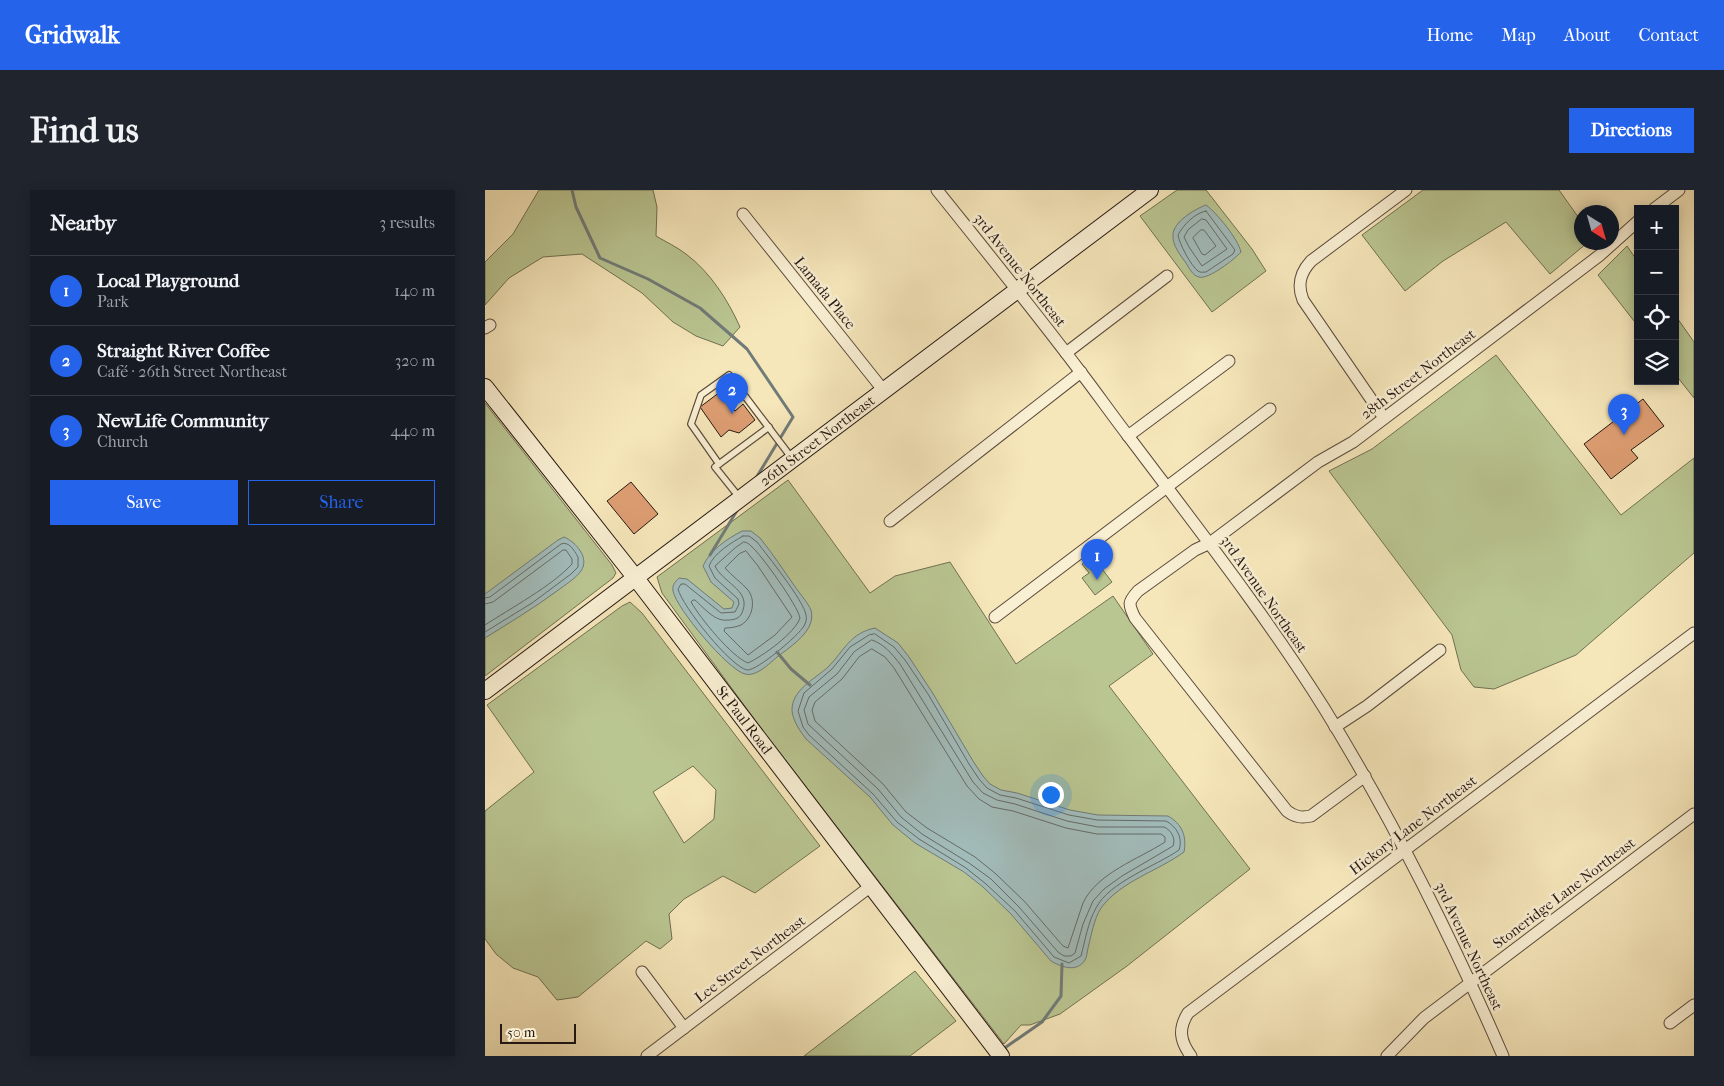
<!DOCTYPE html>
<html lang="en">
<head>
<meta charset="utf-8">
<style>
	body { margin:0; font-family:"IM FELL French Canon",serif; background:#20242c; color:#f1f3f6 }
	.controls { position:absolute; right:15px; top:15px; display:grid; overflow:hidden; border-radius:0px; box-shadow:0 2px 12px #0003 }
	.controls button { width:45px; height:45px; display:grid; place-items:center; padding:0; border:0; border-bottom:1px solid #363941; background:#171b24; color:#f1f3f6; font:25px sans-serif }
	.compass { position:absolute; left:1089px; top:15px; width:45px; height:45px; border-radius:50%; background:#171b24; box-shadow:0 2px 12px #0003; rotate:143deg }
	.scale { position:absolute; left:15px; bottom:12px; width:76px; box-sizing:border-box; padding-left:5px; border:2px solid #281913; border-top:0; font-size:14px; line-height:18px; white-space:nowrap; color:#281913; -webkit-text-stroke:4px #f9efd3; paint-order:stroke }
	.you { position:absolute; left:565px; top:604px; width:18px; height:18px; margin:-12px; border:4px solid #fff; border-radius:50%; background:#1a73e8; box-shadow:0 0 0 8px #1a73e833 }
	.badge { display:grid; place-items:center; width:32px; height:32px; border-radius:50%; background:#2563eb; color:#fff; font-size:16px; font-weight:700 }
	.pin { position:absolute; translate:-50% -41px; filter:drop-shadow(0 1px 2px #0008) }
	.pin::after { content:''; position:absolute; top:26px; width:18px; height:15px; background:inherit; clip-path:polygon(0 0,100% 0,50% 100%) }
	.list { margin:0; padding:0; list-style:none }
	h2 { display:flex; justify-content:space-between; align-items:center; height:65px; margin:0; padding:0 20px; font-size:21px }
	h2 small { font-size:16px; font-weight:400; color:#9ea1a6 }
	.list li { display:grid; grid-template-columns:32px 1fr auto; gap:15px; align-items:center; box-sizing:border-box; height:70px; padding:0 20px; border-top:1px solid #363941 }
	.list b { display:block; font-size:19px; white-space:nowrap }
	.list p { margin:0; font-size:16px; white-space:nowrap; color:#9ea1a6 }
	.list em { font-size:16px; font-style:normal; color:#9ea1a6 }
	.actions { display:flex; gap:10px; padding:15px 20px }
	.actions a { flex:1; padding:11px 0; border:1px solid #2563eb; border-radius:0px; text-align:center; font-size:18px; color:#2563eb }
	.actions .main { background:#2563eb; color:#fff }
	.icon { flex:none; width:28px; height:28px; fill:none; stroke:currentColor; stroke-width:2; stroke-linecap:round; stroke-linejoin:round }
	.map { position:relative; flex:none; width:1209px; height:866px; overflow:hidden; border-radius:0px }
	header { display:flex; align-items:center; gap:30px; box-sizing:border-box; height:70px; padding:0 25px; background:#2563eb; color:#fff }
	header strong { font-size:24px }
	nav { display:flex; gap:28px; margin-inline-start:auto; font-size:18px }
	.intro { display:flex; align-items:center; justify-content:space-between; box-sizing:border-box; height:120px; padding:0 30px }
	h1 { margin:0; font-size:35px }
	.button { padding:12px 22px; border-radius:0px; background:#2563eb; color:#fff; font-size:18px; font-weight:700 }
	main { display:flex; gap:30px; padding:0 30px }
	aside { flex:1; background:#171b24; border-radius:0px; box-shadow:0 2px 12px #0003 }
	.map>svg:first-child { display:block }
	.green { fill:#bac692; stroke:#717052; fill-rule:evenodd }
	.water { fill:#a2bdbc; stroke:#717b78 }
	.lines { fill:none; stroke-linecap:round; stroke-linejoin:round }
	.shore { stroke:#656b68; stroke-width:1 }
	.stream { stroke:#717b78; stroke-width:3 }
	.building { fill:#dd9e72; stroke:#281913 }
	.lane-casing { stroke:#5c4c3d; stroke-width:8 }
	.street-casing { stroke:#5c4c3d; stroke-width:13 }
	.secondary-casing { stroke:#281913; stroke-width:18 }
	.lane { stroke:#f9efd3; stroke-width:5.5 }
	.street { stroke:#f9efd3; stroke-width:11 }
	.secondary { stroke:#f9efd3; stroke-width:16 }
	.labels { text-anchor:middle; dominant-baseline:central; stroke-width:5; stroke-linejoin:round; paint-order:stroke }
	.street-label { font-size:15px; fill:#281913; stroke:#f9efd3 }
</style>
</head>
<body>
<header>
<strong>Gridwalk</strong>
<nav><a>Home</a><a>Map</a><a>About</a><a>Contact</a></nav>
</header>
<div class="intro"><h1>Find us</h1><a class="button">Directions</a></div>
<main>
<aside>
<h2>Nearby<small>3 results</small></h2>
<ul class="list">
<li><span class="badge">1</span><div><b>Local Playground</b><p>Park</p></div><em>140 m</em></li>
<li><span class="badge">2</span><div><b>Straight River Coffee</b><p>Café · 26th Street Northeast</p></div><em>320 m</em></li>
<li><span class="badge">3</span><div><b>NewLife Community</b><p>Church</p></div><em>440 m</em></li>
</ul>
<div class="actions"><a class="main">Save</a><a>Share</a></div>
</aside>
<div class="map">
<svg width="1209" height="866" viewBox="0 0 1209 866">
	<rect width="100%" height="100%" fill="#f6e7bb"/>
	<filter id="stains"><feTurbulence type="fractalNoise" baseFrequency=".004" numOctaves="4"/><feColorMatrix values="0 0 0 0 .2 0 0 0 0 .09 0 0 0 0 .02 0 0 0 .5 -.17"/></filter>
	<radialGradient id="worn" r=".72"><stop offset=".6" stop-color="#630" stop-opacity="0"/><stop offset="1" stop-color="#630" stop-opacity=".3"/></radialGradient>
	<g class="green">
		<path d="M54,0H168L172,17L171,46C181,52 192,57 201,64C225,82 243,110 255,137L238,156L211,146L188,132L157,103L97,64L58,67L24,88L0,115V72L28,44Z"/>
		<path d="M692,0H721L767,59L781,81L727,122L655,26Z"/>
		<path d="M938,0H1074L1096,31V52L1102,53L1065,84L1021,32L958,71L920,101L877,45Z"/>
		<path d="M1142,56L1153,72V136L1113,85Z"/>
		<path d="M1190,125L1209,152V208L1190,184Z"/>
		<path d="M1011,165L1136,325L1209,268V363L1091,465L1009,499L989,497L976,480L967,445L844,281L887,259Z"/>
		<path d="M0,213L127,375L131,383L128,388L0,486Z"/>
		<path d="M303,290L385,403L410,386L465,372L531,474L628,406L668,464L624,496L765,679L642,776L575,824L545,835H536L519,854L275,537L177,403L172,387Z"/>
		<path d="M600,372L607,381L614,375L627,392L610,405L597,388L604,383L597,374Z"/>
		<path d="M145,412L157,423L335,656L270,703L238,686L199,709L184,724L187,749L175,759L161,751L93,807L72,810L53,787L28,778L11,764L0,749V621L49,582L2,515L137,416ZM208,576L231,600L229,629L199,653L168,602Z"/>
		<path d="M430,781L471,831L425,866H319Z"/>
	</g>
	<g class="water">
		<path d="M721,15C732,23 753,49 756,62C750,69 723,90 714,87C708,86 704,78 701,73C696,66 687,55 688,45C688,32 710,19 721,15Z"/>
		<path d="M257,341H266L275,348C288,364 299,381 311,398C316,405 323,413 326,420C327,424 327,428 326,432C322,446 304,458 292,467C284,474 271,487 260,484C243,480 191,418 188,401C187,395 190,392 194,388L202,389L239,419L247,418L249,412L226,392L218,376C225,360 242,349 257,341Z"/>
		<path d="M79,347C91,352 105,368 96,381C90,389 80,395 72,401C49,418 24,433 0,448V404L73,350Z"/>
		<path d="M390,438L413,453L424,467L447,502L488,571L498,586L505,594L516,600L532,603L585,620L613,625L683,626C697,634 702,646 699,662C673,681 636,691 616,718C609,729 606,746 603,758C602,762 602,767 600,770C592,783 576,777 566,771L526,724L498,697L479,682L430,653L408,635L385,607L321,549C315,541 308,531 307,521C306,500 330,489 343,477C359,461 365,443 390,438Z"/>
	</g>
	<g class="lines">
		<g class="shore">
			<path d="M721,21L750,60L748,64L721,82C717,82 716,83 713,81C706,76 694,53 693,45C698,35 710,23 721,21Z"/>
			<path d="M717,29L721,30L742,59L717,76L704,57L699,47L703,40Z"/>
			<path d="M716,40H719L731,56L720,65L717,64L708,48Z"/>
			<path d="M258,346H264L272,352C282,365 319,411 321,425C322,429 321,432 319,436C314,445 272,481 262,480C246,477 197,416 193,399L196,394H200L236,423L250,422L254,414L253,409L230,388L224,376C229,363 246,353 258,346Z"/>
			<path d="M259,352C263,353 263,353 266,356C276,364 313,416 315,428C310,443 278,466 263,473C247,467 215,428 206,412L208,410H210C219,418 230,432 243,430C250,430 256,428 258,420C265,400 237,392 230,376L250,358Z"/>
			<path d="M261,361L273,376L307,427L290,445L263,465L239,441L240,438C246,438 251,437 256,435C268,428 271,410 263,400C256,392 247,386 240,378L254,364Z"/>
			<path d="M0,408L5,407L76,354C84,351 89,360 93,367V377L86,384L47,413L0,442"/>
			<path d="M0,414L8,412L78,360H81L87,369V374C67,396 26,418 0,435"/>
			<path d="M390,444L409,457L420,470L443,504L484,574L494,589L502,598L515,605L531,608L584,625L612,630L681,631C692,637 698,648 694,660C671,676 624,692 611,718C603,732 600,751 596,766L584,773L569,767L530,721L501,694L481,678L434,649L412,632L388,604L324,545L318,537L313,521L319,503L347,479L365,457L384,445Z"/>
			<path d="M387,450C399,454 407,464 415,474L488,592L498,603L512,610L530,614L582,631L613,637H679C686,640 691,648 688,656L637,686L619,699L608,711L598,734L590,763L586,766H579L573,762L534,717L506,689L484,673L437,644L416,627L393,599L323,534L319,520L324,507L352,484L369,462Z"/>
			<path d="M387,459L400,467L409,478L482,596L494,609L507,617L528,621L581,638L612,644H676L680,647V652C654,669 612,683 598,713L583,758L578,756L540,712L511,684L490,667L442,638L421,622L398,594L330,531L327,520L330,512L357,489L374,467Z"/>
		</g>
		<g class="stream">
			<path d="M87,0L91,17L115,68L163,89L215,118L262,159L308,227L271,288"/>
			<path d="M225,365L253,319"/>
			<path d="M292,462L306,479L325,495"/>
			<path d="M520,861L521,857L557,832L576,806L577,774"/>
		</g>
	</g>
	<g class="building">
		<path d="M235,202L250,221L258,214L270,230L254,243L244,240L236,247L215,217Z"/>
		<path d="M1158,209L1179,236L1146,260L1153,268L1126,289L1099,254Z"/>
		<path d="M146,292L173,324L149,344L122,311Z"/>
	</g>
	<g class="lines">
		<g class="lane-casing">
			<g id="lane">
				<path d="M234,274L206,234L216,205L244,185L306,267"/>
				<path d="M254,307L230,277L284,237"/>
			</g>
		</g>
		<g class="street-casing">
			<g id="street">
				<path d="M452,0C500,60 548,119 594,180C611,202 627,225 644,247C711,336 780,424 839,518C908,630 966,746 1018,866"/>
				<path d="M1169,19L1194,0"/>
				<path d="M258,24L399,201"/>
				<path d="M0,138L5,135"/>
				<path d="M581,163L682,86"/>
				<path d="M899,228L818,110C812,95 815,83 826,71L921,0"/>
				<path d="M643,246L744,171"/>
				<path d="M405,331L596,182"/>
				<path d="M510,427L785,219"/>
				<path d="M850,537L882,516L955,460"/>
				<path d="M880,586L826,626C816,628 810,627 802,621L650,428C643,414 643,412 653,401L710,360L725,353L833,272L868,252L1115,65L1153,31"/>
				<path d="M157,782L199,838"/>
				<path d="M1185,833L1209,815"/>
				<path d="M162,866L386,696"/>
				<path d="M706,866C695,851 693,839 703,823L1209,443"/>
				<path d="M902,866L939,828L1209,624"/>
			</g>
		</g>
		<g class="secondary-casing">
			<g id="secondary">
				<path id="s1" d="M0,197L150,387L516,866"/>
				<path id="s2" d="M0,501L665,0"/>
			</g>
		</g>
		<use href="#lane" class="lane"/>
		<use href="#street" class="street"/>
		<use href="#secondary" class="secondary"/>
	</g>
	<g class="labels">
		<g class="street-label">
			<text transform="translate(535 80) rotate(52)">3rd Avenue Northeast</text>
			<text transform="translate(340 103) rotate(51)">Lamada Place</text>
			<text transform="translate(933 184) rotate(-37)">28th Street Northeast</text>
			<text stroke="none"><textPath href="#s2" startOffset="416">26th Street Northeast</textPath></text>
			<text transform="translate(779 404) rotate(55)">3rd Avenue Northeast</text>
			<text stroke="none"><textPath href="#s1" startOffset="422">St Paul Road</textPath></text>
			<text transform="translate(928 635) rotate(-37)">Hickory Lane Northeast</text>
			<text transform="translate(1079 703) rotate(-37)">Stoneridge Lane Northeast</text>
			<text transform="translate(984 756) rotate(65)">3rd Avenue Northeast</text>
			<text transform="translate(265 769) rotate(-37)">Lee Street Northeast</text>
		</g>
	</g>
	<rect width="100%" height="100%" filter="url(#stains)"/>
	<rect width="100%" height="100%" fill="url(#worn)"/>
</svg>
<div class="controls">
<button>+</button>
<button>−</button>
<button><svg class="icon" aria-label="locate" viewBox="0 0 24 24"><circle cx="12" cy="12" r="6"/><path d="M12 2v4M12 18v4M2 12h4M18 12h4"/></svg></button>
<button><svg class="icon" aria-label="layers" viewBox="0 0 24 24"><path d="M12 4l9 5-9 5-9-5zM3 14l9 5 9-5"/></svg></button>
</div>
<svg class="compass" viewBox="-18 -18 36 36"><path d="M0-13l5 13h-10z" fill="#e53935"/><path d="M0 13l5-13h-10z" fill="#9ea1a6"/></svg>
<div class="scale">50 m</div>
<div class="you"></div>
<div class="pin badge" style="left:612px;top:390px">1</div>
<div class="pin badge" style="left:247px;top:224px">2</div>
<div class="pin badge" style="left:1139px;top:245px">3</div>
</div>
</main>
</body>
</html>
